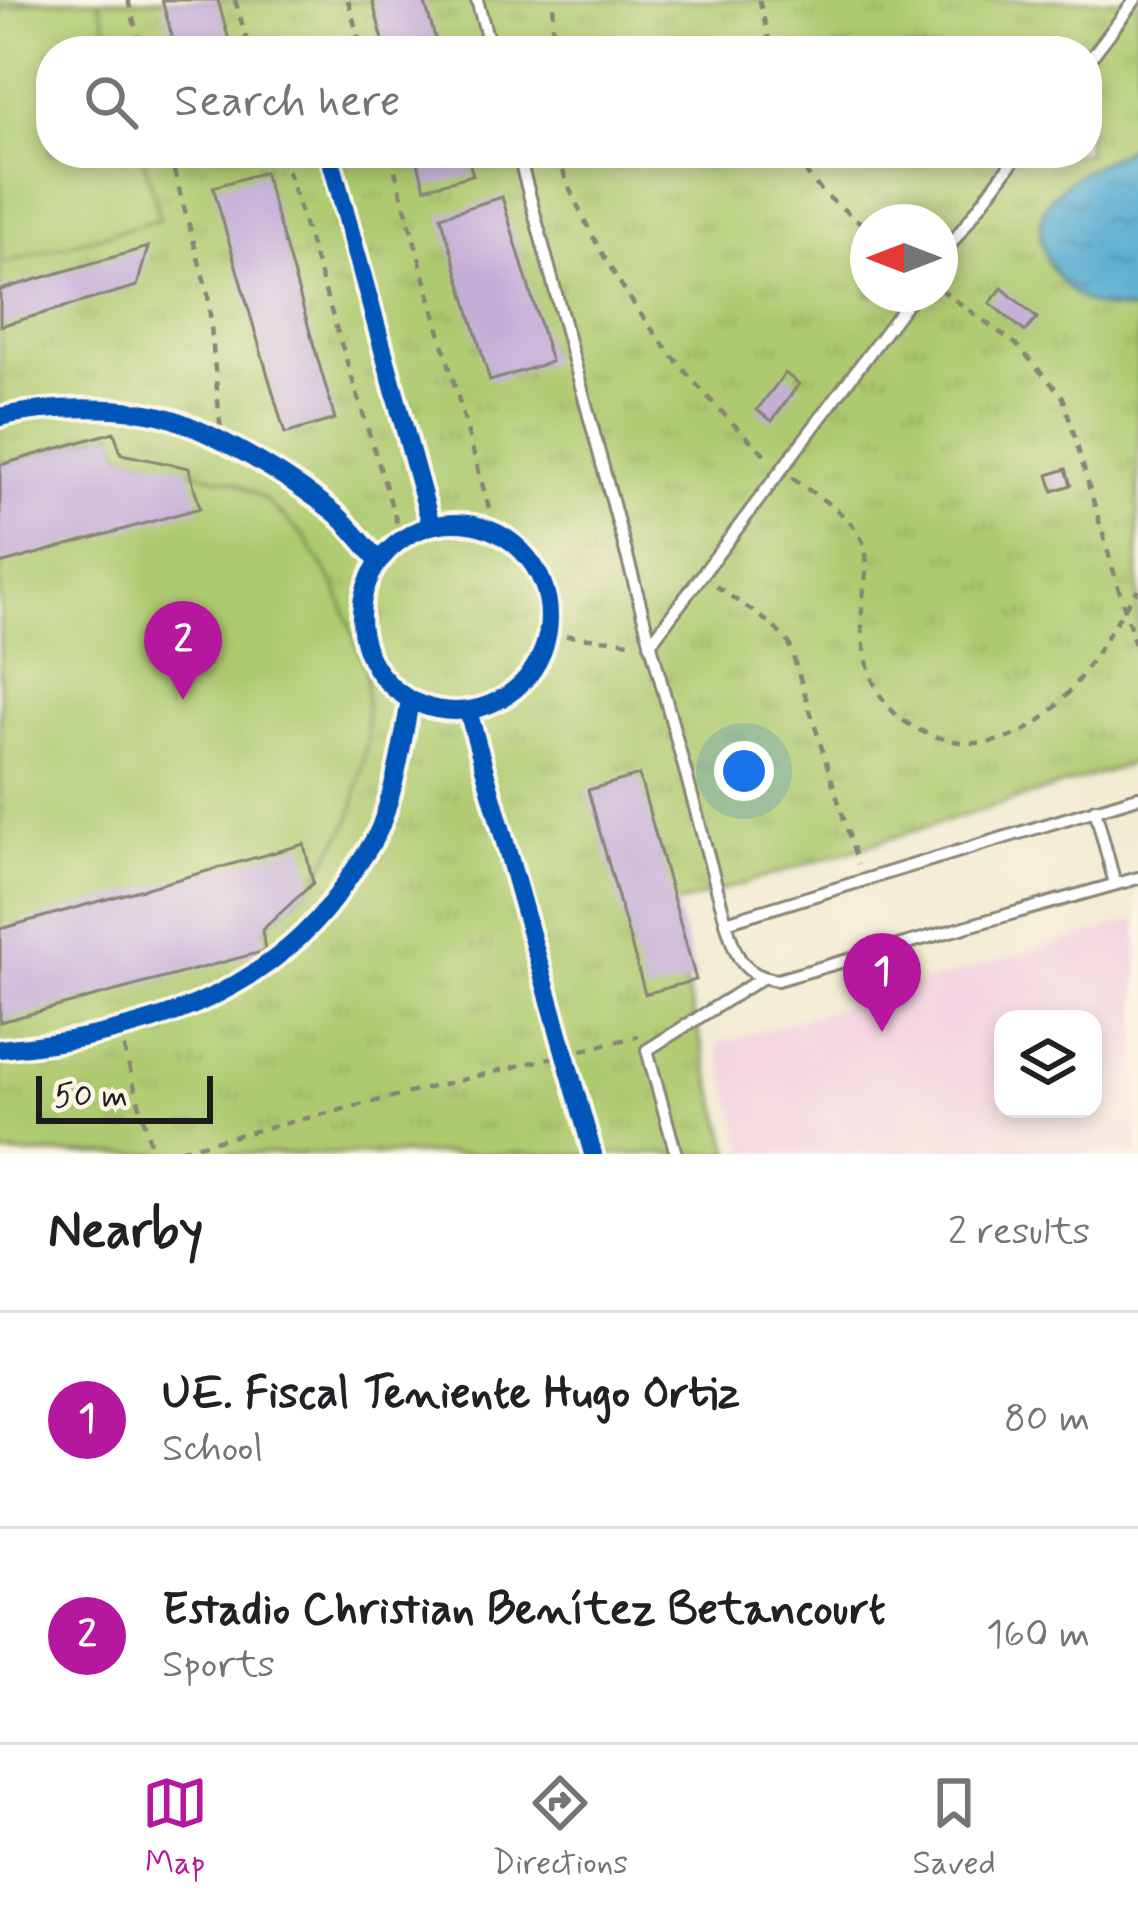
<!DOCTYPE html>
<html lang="en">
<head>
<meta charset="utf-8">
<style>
	body { margin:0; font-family:Mynerve,sans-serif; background:#f6f6f6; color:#202124 }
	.controls { position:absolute; right:36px; bottom:36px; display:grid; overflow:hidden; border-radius:24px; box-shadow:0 6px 18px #0003 }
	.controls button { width:108px; height:108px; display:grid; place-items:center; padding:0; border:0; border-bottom:3px solid #e0e0e0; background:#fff; color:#202124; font:60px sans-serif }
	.compass { position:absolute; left:850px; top:204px; width:108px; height:108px; border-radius:50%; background:#fff; box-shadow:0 6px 18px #0003; rotate:270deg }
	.scale { position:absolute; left:36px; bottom:30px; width:177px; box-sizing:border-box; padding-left:12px; border:6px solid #1c1c1c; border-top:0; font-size:33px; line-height:42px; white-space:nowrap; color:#1c1c1c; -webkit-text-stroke:9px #fcf5e5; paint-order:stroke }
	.you { position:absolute; left:744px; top:771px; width:42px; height:42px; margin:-30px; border:9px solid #fff; border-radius:50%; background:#1a73e8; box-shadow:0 0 0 18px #1a73e833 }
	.badge { display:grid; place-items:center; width:78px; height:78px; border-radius:50%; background:#b5179e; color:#fff; font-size:39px; font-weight:700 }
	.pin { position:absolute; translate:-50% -99px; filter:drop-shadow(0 3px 6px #0008) }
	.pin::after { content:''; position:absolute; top:63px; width:42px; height:36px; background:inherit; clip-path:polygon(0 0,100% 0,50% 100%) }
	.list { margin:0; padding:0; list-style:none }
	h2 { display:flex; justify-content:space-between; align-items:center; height:156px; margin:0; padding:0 48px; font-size:51px }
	h2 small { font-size:39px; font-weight:400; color:#757577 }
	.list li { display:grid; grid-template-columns:78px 1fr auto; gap:36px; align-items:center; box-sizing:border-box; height:216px; padding:0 48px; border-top:3px solid #e0e0e0 }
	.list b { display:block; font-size:45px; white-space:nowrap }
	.list p { margin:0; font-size:39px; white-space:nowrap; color:#757577 }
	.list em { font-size:39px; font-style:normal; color:#757577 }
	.icon { flex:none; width:66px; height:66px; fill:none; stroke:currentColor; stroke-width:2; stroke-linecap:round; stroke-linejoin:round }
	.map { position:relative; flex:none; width:1138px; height:1154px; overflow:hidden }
	.search { position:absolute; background:#fff; box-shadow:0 6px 18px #0003; left:36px; right:36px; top:36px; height:132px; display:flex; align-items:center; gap:30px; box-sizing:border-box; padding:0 42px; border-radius:48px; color:#757577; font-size:45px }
	.sheet { height:588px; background:#fff }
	nav { display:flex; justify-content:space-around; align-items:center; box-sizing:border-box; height:168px; border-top:3px solid #e0e0e0; background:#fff; font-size:33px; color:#757577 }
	nav a { display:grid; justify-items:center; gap:6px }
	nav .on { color:#b5179e }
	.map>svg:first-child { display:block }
	.built { fill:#f2cfe1; fill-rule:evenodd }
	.park { fill:url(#park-tufts); stroke:#657346; stroke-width:3; fill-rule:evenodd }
	.pitch { fill:#aeca70; stroke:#657346; stroke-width:3 }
	.water { fill:url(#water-ripples); stroke:#386476; stroke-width:3 }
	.building { fill:#c5afd9 }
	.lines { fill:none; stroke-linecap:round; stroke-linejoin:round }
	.lane-casing { stroke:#888477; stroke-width:16 }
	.path { stroke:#888477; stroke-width:4.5; stroke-dasharray:9 9; stroke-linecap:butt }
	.lane { stroke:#fff; stroke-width:10 }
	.cycleway-casing { stroke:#fcf5e5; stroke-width:26 }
	.cycleway { stroke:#0057b8; stroke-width:18 }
</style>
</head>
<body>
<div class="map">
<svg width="1138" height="1154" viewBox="0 0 1138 1154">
	<defs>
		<pattern id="park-tufts" width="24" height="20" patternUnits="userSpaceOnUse" patternTransform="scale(3)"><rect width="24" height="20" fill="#aeca70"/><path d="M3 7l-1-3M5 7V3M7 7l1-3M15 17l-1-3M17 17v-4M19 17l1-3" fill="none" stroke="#95ad60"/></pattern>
		<pattern id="water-ripples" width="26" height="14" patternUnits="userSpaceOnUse" patternTransform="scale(3)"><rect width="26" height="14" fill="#55acd1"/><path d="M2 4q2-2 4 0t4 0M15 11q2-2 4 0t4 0" fill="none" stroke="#468ba9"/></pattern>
	</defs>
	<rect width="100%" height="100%" fill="#fcf5e5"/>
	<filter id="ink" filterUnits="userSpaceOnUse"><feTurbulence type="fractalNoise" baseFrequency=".00833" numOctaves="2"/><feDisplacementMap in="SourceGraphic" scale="24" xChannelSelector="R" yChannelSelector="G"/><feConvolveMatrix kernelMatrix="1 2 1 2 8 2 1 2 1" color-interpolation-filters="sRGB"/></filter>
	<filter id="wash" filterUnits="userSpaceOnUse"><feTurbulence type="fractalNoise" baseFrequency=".004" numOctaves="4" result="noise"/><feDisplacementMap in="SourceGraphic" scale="48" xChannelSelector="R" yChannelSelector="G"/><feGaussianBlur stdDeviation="2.7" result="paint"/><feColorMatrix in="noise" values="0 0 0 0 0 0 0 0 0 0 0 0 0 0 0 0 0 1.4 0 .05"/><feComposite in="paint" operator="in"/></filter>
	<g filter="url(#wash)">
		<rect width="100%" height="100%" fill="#f3ebd2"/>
		<path class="built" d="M1138,919V1154H746L717,1044ZM1003,1019H1093V1109H1003Z"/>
		<path class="park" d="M0,0H1138V762L665,908L731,1154H0ZM51,51H1087V153H51ZM868,222H940V294H868Z"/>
		<g class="pitch">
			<path d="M36,0H99L113,51H51V153H142L160,219L0,264V10Z"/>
			<path d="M114,432L121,454L235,482L264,499L303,535L337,589L366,670L367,741L352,817L313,883L262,930L0,1022V465Z"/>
		</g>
		<path class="water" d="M1138,142V311C1119,310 1100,310 1083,300C1050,281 1025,229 1052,197C1074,170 1110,161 1138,142Z"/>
		<g id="blocks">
			<g class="building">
				<path d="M162,0H218L232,51H176Z"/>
				<path d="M372,0H424L439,51H386Z"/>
				<path d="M415,153H467L473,175L425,188Z"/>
				<path d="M264,172L335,419L285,434L213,187Z"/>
				<path d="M502,197L551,362L490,381L441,216Z"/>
				<path d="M148,247L137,286L0,326V290Z"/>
				<path d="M1002,288L1037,318L1025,332L990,303Z"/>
				<path d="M785,373L799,384L772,421L757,410Z"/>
				<path d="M114,432L121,454L189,468L200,508L0,564V465Z"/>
				<path d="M1066,469L1071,485L1053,491L1048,475Z"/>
				<path d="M639,775L696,980L645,994L588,790Z"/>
				<path d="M304,844L313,883L262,930L265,951L0,1022V929Z"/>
			</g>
		</g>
	</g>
	<g filter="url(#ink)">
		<use href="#blocks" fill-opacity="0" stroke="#888477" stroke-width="3"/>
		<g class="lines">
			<g class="lane-casing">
				<g id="lane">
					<path d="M477,0L491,51"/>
					<path d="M1087,63L1135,0"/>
					<path d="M518,153L726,922"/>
					<path d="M940,259L1019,153"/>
					<path d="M650,644L914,294"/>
					<path d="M1138,797L726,922C735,953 741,976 777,980L1138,878"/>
					<path d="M1095,809L1115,884"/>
					<path d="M676,1154L647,1050L762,978"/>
				</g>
			</g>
			<g class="path">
				<path d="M128,0L142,51"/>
				<path d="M235,0L250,51"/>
				<path d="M348,0L362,51"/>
				<path d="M759,0L772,51"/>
				<path d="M551,51L554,0"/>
				<path d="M169,153L208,294L222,444"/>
				<path d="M282,153L402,539"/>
				<path d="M390,153L495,530"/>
				<path d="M559,153C563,179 575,200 586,223C631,313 696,391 770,459"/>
				<path d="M798,153C808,189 841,205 868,229"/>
				<path d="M940,289L1016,344L1063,397L1138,655"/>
				<path d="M792,478C814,495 849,513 861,538C873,562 862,586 862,611C861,629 864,649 868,666C877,701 900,725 934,736C1048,772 1086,661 1138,589"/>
				<path d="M716,586L771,624L789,643L858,864"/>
				<path d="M548,634L632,642"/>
				<path d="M119,1030L153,1154"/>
				<path d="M162,1154L639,1036"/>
			</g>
			<use href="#lane" class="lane"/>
			<g class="cycleway-casing">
				<g id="cycleway">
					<path d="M329,153L431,525"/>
					<path d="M0,417C46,406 130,404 175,420C226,439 293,479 335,513C351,527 365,546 379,561"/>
					<circle cx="455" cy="617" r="94"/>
					<path d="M468,711L593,1154"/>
					<path d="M0,1049C134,1037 272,998 348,879C359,862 374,844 381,825C396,784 403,742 410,700"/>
				</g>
			</g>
			<use href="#cycleway" class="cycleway"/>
		</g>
	</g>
</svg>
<div class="controls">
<button><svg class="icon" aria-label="layers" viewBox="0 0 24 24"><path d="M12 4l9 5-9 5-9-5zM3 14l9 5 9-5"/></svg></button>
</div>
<svg class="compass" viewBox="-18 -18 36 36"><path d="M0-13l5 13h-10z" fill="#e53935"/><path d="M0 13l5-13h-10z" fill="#757577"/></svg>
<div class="scale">50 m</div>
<div class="you"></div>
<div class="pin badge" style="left:882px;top:1032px">1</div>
<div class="pin badge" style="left:183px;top:700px">2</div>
<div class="search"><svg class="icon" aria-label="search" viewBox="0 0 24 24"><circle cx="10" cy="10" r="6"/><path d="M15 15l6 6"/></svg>Search here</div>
</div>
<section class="sheet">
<h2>Nearby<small>2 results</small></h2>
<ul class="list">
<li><span class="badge">1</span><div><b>UE. Fiscal Teniente Hugo Ortiz</b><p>School</p></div><em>80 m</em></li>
<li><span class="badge">2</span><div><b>Estadio Christian Benítez Betancourt</b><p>Sports</p></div><em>160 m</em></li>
</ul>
</section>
<nav>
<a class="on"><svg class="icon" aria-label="map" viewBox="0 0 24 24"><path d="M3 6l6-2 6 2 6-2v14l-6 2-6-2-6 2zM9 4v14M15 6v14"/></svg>Map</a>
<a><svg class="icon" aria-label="directions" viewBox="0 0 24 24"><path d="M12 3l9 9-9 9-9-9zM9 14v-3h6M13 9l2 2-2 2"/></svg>Directions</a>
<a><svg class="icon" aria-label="saved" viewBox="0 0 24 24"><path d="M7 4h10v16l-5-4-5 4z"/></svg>Saved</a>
</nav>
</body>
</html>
